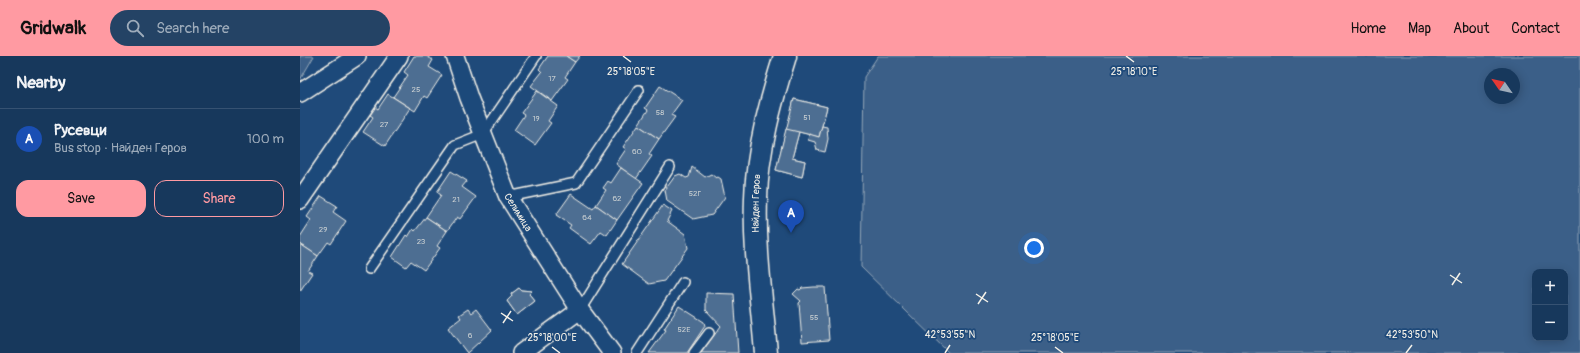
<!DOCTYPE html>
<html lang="en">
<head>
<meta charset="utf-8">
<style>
	body { margin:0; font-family:Pangolin,sans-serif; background:#244365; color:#f1f3f6 }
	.controls { position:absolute; right:12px; bottom:12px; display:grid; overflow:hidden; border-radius:8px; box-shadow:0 2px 10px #0003 }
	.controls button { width:36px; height:36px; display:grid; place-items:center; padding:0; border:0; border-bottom:1px solid #365272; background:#17385c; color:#f1f3f6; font:20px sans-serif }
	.compass { position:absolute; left:1184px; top:12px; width:36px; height:36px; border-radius:50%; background:#17385c; box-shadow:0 2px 10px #0003; rotate:304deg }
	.you { position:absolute; left:734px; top:192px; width:14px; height:14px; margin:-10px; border:3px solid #fff; border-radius:50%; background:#1a73e8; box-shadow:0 0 0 6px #1a73e833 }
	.badge { display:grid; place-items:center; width:26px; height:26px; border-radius:50%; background:#ff9aa2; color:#fff; font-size:13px; font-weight:700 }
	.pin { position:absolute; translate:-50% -33px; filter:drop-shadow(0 1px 2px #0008) }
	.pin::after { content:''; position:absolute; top:21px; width:14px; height:12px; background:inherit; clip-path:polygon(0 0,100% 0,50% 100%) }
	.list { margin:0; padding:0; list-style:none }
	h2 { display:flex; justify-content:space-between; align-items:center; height:52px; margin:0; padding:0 16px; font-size:17px }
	h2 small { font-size:13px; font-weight:400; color:#9eacbb }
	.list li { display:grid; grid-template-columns:26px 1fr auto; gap:12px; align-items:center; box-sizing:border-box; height:60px; padding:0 16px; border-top:1px solid #365272 }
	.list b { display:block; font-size:15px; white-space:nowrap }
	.list p { margin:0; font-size:13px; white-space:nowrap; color:#9eacbb }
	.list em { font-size:13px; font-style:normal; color:#9eacbb }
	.actions { display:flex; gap:8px; padding:12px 16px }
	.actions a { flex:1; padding:9px 0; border:1px solid #ff9aa2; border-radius:12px; text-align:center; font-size:14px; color:#ff9aa2 }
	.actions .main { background:#ff9aa2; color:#111 }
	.icon { flex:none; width:22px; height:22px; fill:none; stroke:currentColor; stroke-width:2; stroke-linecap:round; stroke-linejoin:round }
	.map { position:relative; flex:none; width:1280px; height:297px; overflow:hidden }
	header { display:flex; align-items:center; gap:24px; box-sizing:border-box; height:56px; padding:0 20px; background:#ff9aa2; color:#111 }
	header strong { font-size:19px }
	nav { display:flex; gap:22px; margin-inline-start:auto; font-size:14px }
	.search { width:280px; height:36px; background:#244365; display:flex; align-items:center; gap:10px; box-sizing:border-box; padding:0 14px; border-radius:22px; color:#9eacbb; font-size:15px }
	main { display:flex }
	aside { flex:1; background:#17385c }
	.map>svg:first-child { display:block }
	.green { fill:#3a5f88; stroke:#97a8b8; fill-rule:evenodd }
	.building { fill:#4d6e92; stroke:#f4f1e8 }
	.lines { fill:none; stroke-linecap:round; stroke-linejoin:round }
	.service-casing { stroke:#f4f1e8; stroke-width:12 }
	.minor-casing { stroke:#f4f1e8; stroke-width:20 }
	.tertiary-casing { stroke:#f4f1e8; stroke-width:25 }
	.service { stroke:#1f4a7a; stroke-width:9 }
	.minor { stroke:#1f4a7a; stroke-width:17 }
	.tertiary { stroke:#1f4a7a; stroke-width:22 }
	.ticks { fill:none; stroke:#f4f1e8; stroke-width:1.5 }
	.labels { text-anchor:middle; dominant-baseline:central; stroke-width:3.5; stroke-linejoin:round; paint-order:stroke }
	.number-label { font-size:8px; fill:#cad0d2 }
	.street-label { font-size:10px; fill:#f4f1e8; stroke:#1f4a7a }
	.ticks-label { font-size:10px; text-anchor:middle; fill:#f4f1e8; stroke:#1f4a7a; stroke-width:3.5; stroke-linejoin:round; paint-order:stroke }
</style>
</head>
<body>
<header>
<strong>Gridwalk</strong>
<div class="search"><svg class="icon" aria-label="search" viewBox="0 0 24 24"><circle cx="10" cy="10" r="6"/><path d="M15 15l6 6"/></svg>Search here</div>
<nav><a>Home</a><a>Map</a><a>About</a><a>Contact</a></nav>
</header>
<main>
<aside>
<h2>Nearby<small></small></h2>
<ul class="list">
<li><span class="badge" style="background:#1a4fb4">A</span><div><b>Русевци</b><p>Bus stop · Найден Геров</p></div><em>100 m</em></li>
</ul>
<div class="actions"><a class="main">Save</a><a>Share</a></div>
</aside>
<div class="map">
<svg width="1280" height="297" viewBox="0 0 1280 297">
	<rect width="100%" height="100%" fill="#1f4a7a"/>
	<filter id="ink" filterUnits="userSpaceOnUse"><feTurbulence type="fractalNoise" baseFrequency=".025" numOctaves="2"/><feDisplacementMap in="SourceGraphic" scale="8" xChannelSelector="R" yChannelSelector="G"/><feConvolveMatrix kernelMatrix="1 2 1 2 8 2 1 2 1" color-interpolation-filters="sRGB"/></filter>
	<g filter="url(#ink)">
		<g class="green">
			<path d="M0,0H14L0,24Z"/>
			<path d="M578,0H1280V297H649L561,211L564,21ZM1190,18H1214V42H1190ZM1235,216H1265V282H1235Z"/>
		</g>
		<g class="building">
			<path d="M114,0H126L133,4L129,11L142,19L127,42L124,40L115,55L93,41L108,19L104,16Z"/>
			<path d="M248,0H266L275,6L265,21L268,23L252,45L231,30L242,16L239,13Z"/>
			<path d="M266,0H280L275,6Z"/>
			<path d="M360,30L382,44L371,59L375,61L359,83L338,69L348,54L345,52Z"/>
			<path d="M237,35L258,50L248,65L251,67L235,89L214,74L224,59L221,57Z"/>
			<path d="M88,38L110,52L85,90L63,76L73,61L70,59L75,51L78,53Z"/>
			<path d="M494,43L527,51L519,81L487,73Z"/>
			<path d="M494,43L527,51L519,81L499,76L492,102L505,105L502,121L476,114Z"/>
			<path d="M338,69L359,83L349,98L352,100L336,123L316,108L326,93L323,91Z"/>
			<path d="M522,70L527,71L528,83L525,96L517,94L515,86L508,84L509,78L519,81Z"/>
			<path d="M486,73L499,76L492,102L505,105L502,121L476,114Z"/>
			<path d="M392,111L405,121L411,118L416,122L418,121L421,123L425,141L412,159L393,163L367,145L365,134L375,120L380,118L386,122L389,121Z"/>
			<path d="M321,112L343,127L317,164L296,149L306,134L303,132L308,125L311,127Z"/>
			<path d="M151,115L167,125L162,131L176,141L160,163L157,161L147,175L126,161L141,139L137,136Z"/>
			<path d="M271,138L293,153L296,149L317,164L307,179L301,175L291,188L269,172L271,169L256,159Z"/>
			<path d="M21,140L37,150L33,156L46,165L31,188L28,186L18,200L0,188V181L11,164L7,161Z"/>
			<path d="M363,149L372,155L367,165L385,178L388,192L364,225L349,228L322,208Z"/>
			<path d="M126,161L147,175L137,190L140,192L124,214L111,205L106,211L92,201L106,179L108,181L113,173L115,175Z"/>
			<path d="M0,188L18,200L8,215L12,217L0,235Z"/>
			<path d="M514,231H525L529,284L502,286L499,247L501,245L493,238L498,233L500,234L502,232Z"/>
			<path d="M219,232L221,234L232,235L229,238L235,245L217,259L207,245L212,240L211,238Z"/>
			<path d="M219,232L221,234L232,235L229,238L235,245L217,259L207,245L212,240L211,238Z"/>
			<path d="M406,237L434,238L438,297H401L421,270L406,254Z"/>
			<path d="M379,250L404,266L405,270L387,297H349L366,274L364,273Z"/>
			<path d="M168,253L171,257L176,253L192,274L167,297L148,272L161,262L159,259Z"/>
		</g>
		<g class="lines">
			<g class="service-casing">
				<g id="service">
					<path d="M208,141L276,127L339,34"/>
					<path d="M69,213L155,89L183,78L236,0"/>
					<path d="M280,254L370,111"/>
					<path d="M337,297L383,226"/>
					<path d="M394,297L409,277"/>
				</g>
			</g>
			<g class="minor-casing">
				<g id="minor">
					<path id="s1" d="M155,0L169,42L208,141L280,254L312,297"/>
					<path d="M0,37L57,0"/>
					<path d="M0,144L99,0"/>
					<path d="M221,297L280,254"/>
				</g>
			</g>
			<g class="tertiary-casing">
				<g id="tertiary">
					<path id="s2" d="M466,297C462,246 454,194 456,142C457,95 471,45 485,0"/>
				</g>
			</g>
			<use href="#service" class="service"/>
			<use href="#minor" class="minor"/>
			<use href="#tertiary" class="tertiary"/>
		</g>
	</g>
	<path class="ticks" d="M323,0L331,6M826,0L834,6M1150,219L1162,227M1152,229L1160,217M676,238L688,246M678,248L686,236M201,257L213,265M203,267L211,255M252,291L260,297M755,291L763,297M645,297L650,289M1106,297L1112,289"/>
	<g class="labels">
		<g class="number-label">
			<text x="252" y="22">17</text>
			<text x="116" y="33">25</text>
			<text x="360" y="56">58</text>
			<text x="507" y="61">51</text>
			<text x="236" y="62">19</text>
			<text x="84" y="68">27</text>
			<text x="337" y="95">60</text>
			<text x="395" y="137">52Г</text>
			<text x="317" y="142">62</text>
			<text x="156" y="143">21</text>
			<text x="287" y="161">64</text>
			<text x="23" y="173">29</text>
			<text x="121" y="185">23</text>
			<text x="514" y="261">55</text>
			<text x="384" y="273">52E</text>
			<text x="170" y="279">6</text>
		</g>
		<g class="street-label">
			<text stroke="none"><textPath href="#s2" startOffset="150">Найден Геров</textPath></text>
			<text stroke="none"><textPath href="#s1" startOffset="169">Селимица</textPath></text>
		</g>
	</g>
	<g class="ticks-label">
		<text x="331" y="19">25°18'05"E</text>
		<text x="834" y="19">25°18'10"E</text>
		<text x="650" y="282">42°53'55"N</text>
		<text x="1112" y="282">42°53'50"N</text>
		<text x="252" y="285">25°18'00"E</text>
		<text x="755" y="285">25°18'05"E</text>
	</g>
</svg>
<div class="controls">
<button>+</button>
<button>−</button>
</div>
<svg class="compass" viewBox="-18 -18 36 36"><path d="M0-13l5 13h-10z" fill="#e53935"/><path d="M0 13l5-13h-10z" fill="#9eacbb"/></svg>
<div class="you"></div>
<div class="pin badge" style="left:491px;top:177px;background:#1a4fb4">A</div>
</div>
</main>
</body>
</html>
